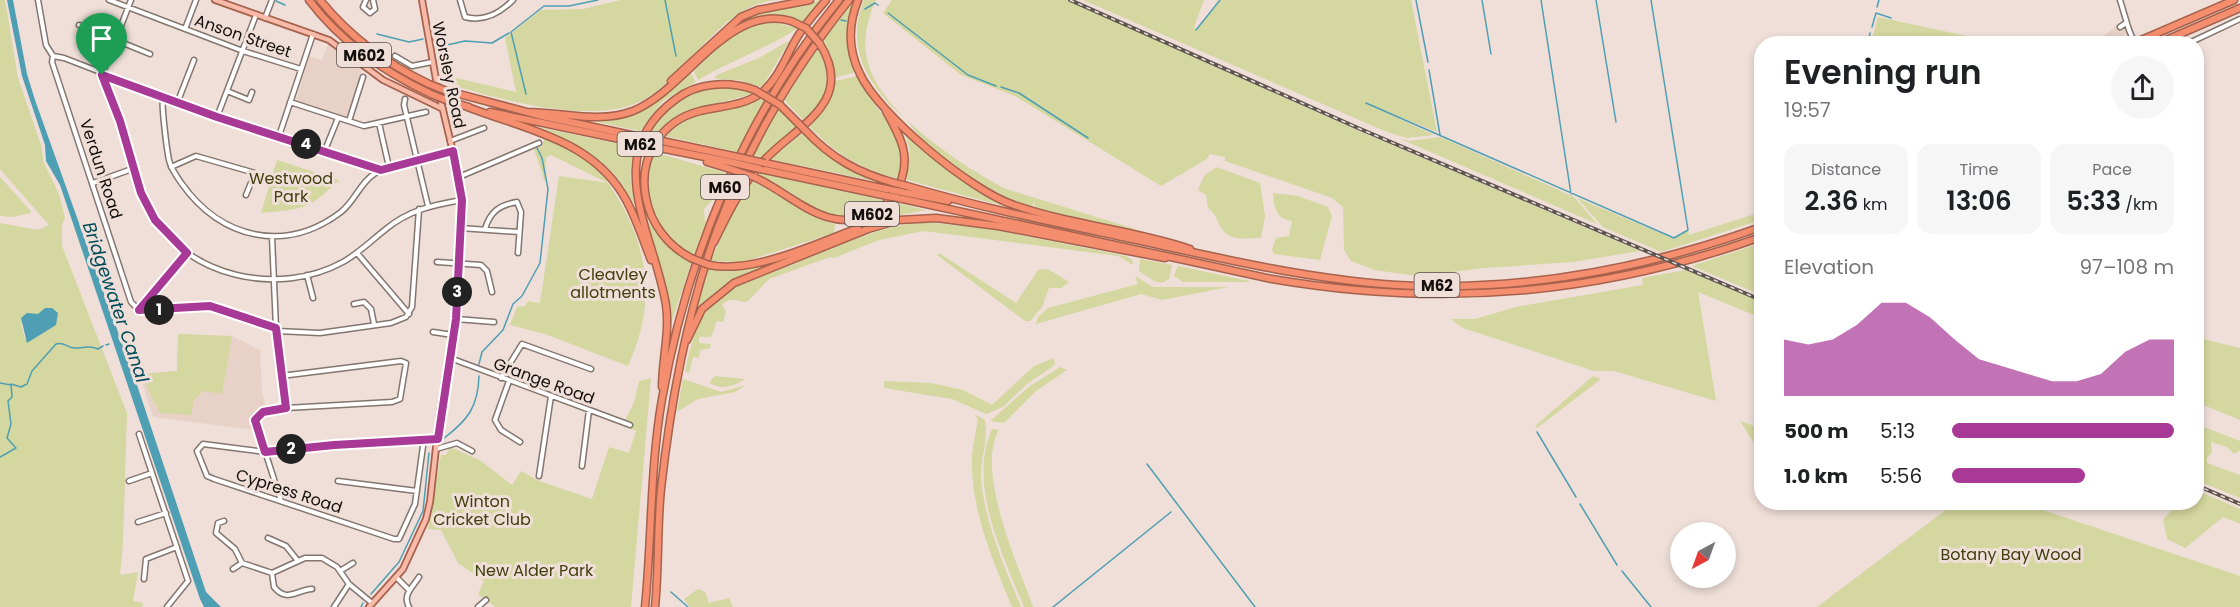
<!DOCTYPE html>
<meta charset="utf-8">
<style>
body{margin:0;font-family:Poppins,sans-serif;background:#f6f6f6;color:#202124;height:100vh;display:flex;flex-direction:column;font-size:22px;white-space:nowrap}
*{box-sizing:border-box;margin:0}
p{font-size:20px;color:#757577}
.icon{flex:none;width:33px;height:33px;fill:none;stroke:currentColor;stroke-width:2;stroke-linecap:round;stroke-linejoin:round}
.map{position:relative;flex:1;overflow:hidden}
.details{position:absolute;left:1754px;top:36px;width:450px;height:474px;display:flex;flex-direction:column;background:#fff;border-radius:24px;box-shadow:0 3px 9px #0003}
.details>*{flex:none}
.needle{width:39px;rotate:221deg}
.fabs{position:absolute;left:1670px;top:522px;display:grid;gap:12px}
.fabs a{display:grid;place-items:center;width:66px;height:66px;border-radius:50%;background:#fff;box-shadow:0 3px 9px #0003;font-size:30px}
.pin{position:absolute;display:grid;place-items:center;width:51px;height:51px;color:#fff;margin:-62px -26px;border-radius:50% 50% 50% 0;rotate:-45deg;box-shadow:0 0 6px #0007}
.pin .icon{rotate:45deg}
.km{position:absolute;width:30px;height:30px;margin:-15px;border-radius:50%;background:#222;color:#fff;font-size:16px;line-height:30px;text-align:center}
.round{display:grid;place-items:center;flex:none;width:63px;height:63px;border-radius:32px;background:#f6f6f6}
.overview{display:flex;align-items:center;justify-content:space-between;height:102px;padding:0 30px}
h1{font-size:33px;font-weight:600;line-height:45px}
.metrics{display:grid;grid-template-columns:repeat(3,1fr);gap:9px;height:102px;padding:6px 30px}
.metrics div{display:grid;align-content:center;border-radius:15px;background:#f6f6f6;text-align:center}
.metrics b{font-size:26px;font-weight:600}
.metrics small{font-size:16px;font-weight:400}
.metrics p{font-size:16px}
.chart{height:168px;padding:12px 30px}
.chart p{display:flex;justify-content:space-between}
.chart svg{width:100%;height:108px;margin-top:6px;fill:#a93996;opacity:.7}
ul{padding:0 30px;list-style:none;font-size:20px}
li{display:grid;grid-template-columns:96px 72px 1fr;align-items:center;height:45px}
li i{height:15px;border-radius:8px;background:#a93996}
.map>svg:first-child{display:block}
</style>
<div class="map">
<svg width="2240" height="607" viewBox="0 0 2240 607">
<rect width="100%" height="100%" fill="#efdfd8"/>
<!-- built -->
<path fill="#e8d1c6" d="M2122,21L2127,34L2105,43L2094,44Z
M328,44L362,71L347,118L296,101L309,56L322,60Z
M178,334L232,336L260,350L262,392L266,408L254,413L255,430L153,417L139,374L177,371Z"/>
<!-- green -->
<path fill="#d4d79f" fill-rule="evenodd" d="M0,0H5L18,78L41,145L44,163L59,194L65,218L62,224V246L127,413L123,542L120,575L138,572L133,601L143,603L142,607H0V223L38,230L49,225L0,169ZM27,313L38,315L56,325L25,339L21,324Z
M621,0H778C744,3 725,23 702,46C685,64 667,86 645,99C595,128 493,98 440,81L439,77L448,76L516,92L505,38L541,10L583,9Z
M821,0L803,22C779,10 756,13 733,27L754,13Z
M854,0L850,21L856,72L835,78L832,57L824,40Z
M864,0H876C867,20 862,42 868,63C881,113 962,166 1006,189L1177,242L1035,208L1034,201L1032,207C992,194 932,158 910,124C906,118 897,112 891,106C863,75 847,43 864,0Z
M892,0H1067L1359,131L1640,251L1573,262L1485,268L1417,276L1375,270L1351,261L1344,250L1343,207L1332,198L1225,161V157L1210,154L1207,159L1161,186L1015,96L961,75L883,13Z
M1083,0H1204L1194,27L1196,30L1220,0H1411L1437,132L1365,103L1434,135L1407,138L1387,132Z
M1878,17L1999,43H1871Z
M771,22L798,28C766,49 730,61 698,80L694,72L697,68C718,49 741,23 771,22Z
M790,40L762,87L738,80L716,79L715,76L719,74L759,58Z
M818,47C833,79 828,96 805,122L784,100Z
M691,73L696,82L663,101L640,131L588,120C596,119 606,120 615,119C646,114 668,93 691,73Z
M857,76C876,118 909,125 899,179C862,169 836,155 810,127L828,105L835,81Z
M717,87L740,88L755,93C720,105 682,104 656,135L648,133C663,107 688,91 717,87Z
M761,96L766,99L737,152L665,136L685,120Z
M779,108L799,128L761,157L753,155Z
M532,126L634,147L630,176L635,205C630,198 625,189 620,181C597,152 566,138 532,126Z
M903,129L973,189L1011,208L907,180L910,150Z
M803,133L844,166L893,185L770,159Z
M1440,137L1574,197L1597,224L1398,138L1409,141Z
M544,138C558,145 573,150 586,159C602,170 610,186 620,202C651,257 654,308 628,366L545,334L510,325L517,307L525,306L528,301L540,303L559,176L608,183L551,155L546,157L545,182L534,149L542,147Z
M654,152L726,173L718,194L704,209L705,224L694,255C656,234 640,193 654,152Z
M277,160L339,180C309,210 303,209 261,213Z
M1216,167L1260,183L1265,216L1261,238C1243,238 1228,243 1219,224C1216,217 1214,212 1208,208L1206,195L1198,190L1204,176Z
M760,173L886,201C832,237 807,197 759,175Z
M0,177L30,210L31,213L12,217L0,216Z
M751,181C781,193 804,216 835,224L834,233L743,262L711,261L732,213Z
M1273,193L1298,196L1328,207L1332,216L1320,260L1274,254L1272,249L1276,238L1289,236L1292,221C1276,219 1274,207 1273,193Z
M1577,198L1674,239L1688,230L1689,235L1761,212V220L1661,252L1603,227Z
M896,203L926,210L874,220Z
M646,211L665,242L691,263L670,327L668,298Z
M925,222L989,229L1126,256L1132,260L1133,265L1118,256L924,231L879,240L834,258L830,257L769,279L747,302C736,302 732,296 722,305L726,311L723,322L717,321L711,337H699V343L711,344L710,348L700,350L699,358L693,357L689,373L685,372C690,349 695,322 712,305C734,282 766,276 794,264C836,246 879,226 925,222Z
M1761,243V295L1692,266Z
M939,253L1016,303L1038,270L1048,269L1069,282L1061,288H1049L1042,307L1030,321H1025L937,255Z
M1140,259L1172,265L1169,279L1162,283L1154,281L1139,271Z
M772,263C737,277 708,289 691,324L708,270L734,271Z
M1178,266L1249,281V282H1183L1174,276Z
M1686,270L1761,302V318L1698,292L1716,401L1614,371H1594L1463,328L1450,319H1475L1516,307L1643,285L1642,278Z
M1135,276L1153,287H1229L1162,300L1141,294L1036,324L1038,317L1048,308L1138,284Z
M178,334L232,336L222,394L203,391L194,400L191,415L160,413L143,379L144,374L177,371Z
M2203,339L2240,348V420L2196,402V372Z
M1054,358L1055,365L1028,383L1003,407L986,414L952,399L884,388V381L931,383L963,390L992,405L1034,366Z
M1060,367L1067,370L1036,391L1004,423L990,421L1030,386Z
M715,376L745,379C732,387 723,390 709,383Z
M1593,376L1601,379L1537,428L1535,426Z
M651,378L631,607H495L478,594L484,581L458,563L441,530L428,529L441,455H446L450,447L481,461L512,485L521,471L539,481L592,499L609,447L629,453L636,431L622,425L634,403L639,381Z
M683,379L721,392L746,385L735,392L698,399L677,412Z
M974,414L985,420C989,438 980,460 981,479C985,524 1004,566 1021,607H1012C992,559 970,508 972,456C973,444 976,431 978,419Z
M1740,421L1761,428V454Z
M2196,424L2240,441V450L2234,454L2227,447L2211,442L2212,452L2207,458V463L2240,475V498L2196,480Z
M992,429L999,430C975,471 1018,565 1033,607H1024C1003,555 967,485 992,429Z
M2196,490L2240,509V524L2223,517L2185,548L2167,539L2163,519L2175,507L2196,502Z
M1955,503H2022L2240,576V607H1817Z
M698,589L705,592L709,603L729,598L733,607H690L684,599Z"/>
<!-- water -->
<path fill="#4e9fb3" d="M7,0H13L27,74L35,100L138,388L206,592L221,607H204L200,599L60,185L46,161L45,145L22,76Z
M45,308H52L58,313L56,325L27,343L21,318L27,313L38,314Z"/>
<g fill="none" stroke-linecap="round" stroke-linejoin="round">
<!-- stream -->
<path stroke="#4e9fb3" stroke-width="1.5" d="M665,0L676,56
M1416,0L1428,62
M1482,0L1491,54
M1541,0L1571,194
M1596,0L1616,122
M276,1L285,5
M1877,7L1879,0
M865,9L875,3L878,5
M888,13L968,75L996,86
M841,20L846,21
M1872,27L1876,13L1891,18
M1196,30L1220,0
M377,34L409,42L423,39
M433,40L447,45L465,41L492,43L509,33
M1868,44L1870,33
M1429,70L1440,135
M1001,87L1019,93L1088,138
M526,94L511,32L544,6H569L598,0
M1366,103L1674,238L1688,230L1651,0
M106,345L109,344
M479,364L482,352L503,330L513,304L522,296L540,263L548,189L542,158L537,148
M0,383L11,385
M1537,432L1576,497
M443,439C468,420 478,407 479,376
M0,457L16,448L7,438L11,424L8,401L12,397L11,384L21,387L27,384L32,371L56,344C65,341 66,348 75,348C84,348 90,345 98,349L103,346
M1147,464L1255,607
M1580,504L1617,565
M1622,571L1651,607
M671,592L688,607
M371,594L399,562L423,511L429,453
M361,607L363,603
M1053,607L1171,512"/>
<!-- minor casing -->
<g stroke="#83766f" stroke-width="7">
<path id="minor" d="M38,0L46,45L53,56L52,62L131,302L139,310
M109,0L243,51L301,69
M366,0L363,7L370,13L375,9L373,0
M460,0L465,17C484,22 499,14 513,0
M2120,0L2129,30
M265,18L272,0
M79,25L150,54
M2120,27L2126,23
M185,29L196,0
M2187,44L2240,19
M53,56L64,58L217,117L380,170
M395,56L412,66L432,62
M102,75C108,90 115,106 120,122C129,153 134,184 150,212C187,278 279,297 343,262C359,253 372,240 386,229C409,210 433,205 462,200
M102,75L131,0
M227,91L249,100L252,92
M163,97C161,104 167,151 169,160C171,169 177,177 182,184C221,239 286,254 341,212C355,201 360,183 374,174C395,160 429,157 453,151
M405,99L404,105L428,206
M178,101L194,60
M290,102L364,126L426,112
M217,117L256,15
M349,121L363,77
M379,123L389,167
M279,136L313,34
M450,141L484,128
M325,150L338,118
M171,167L196,156L255,173L246,195
M459,177L539,143
M93,183L132,169
M460,228L519,232
M485,229C490,212 499,205 517,202L521,212L518,253
M272,237L276,328L286,408
M357,253L409,314
M437,262L481,265L487,271L492,292
M307,275L313,298
M354,304L364,302L371,309L374,324
M139,310L210,306L276,328
M139,310L187,253
M456,319L494,322
M277,331L320,333L391,323L406,317L412,307L419,209
M433,332L453,335
M450,358L630,425
M281,376L401,361L406,363L400,399L392,402L286,408L258,414L255,420L281,501
M501,378L522,344L591,369
M509,381L495,420L501,430L520,442
M139,434L188,581L167,607
M424,439L415,504L399,539H394L214,479L207,476L197,451L203,444L265,452L424,439H437
M436,449L457,443L472,451
M582,466L589,410
M539,476L551,396
M129,481L152,473
M338,481L417,491
M224,521L218,523L216,533L235,549L242,563L272,573L305,558H322L337,567L349,584L372,603
M138,522L166,513
M268,538L286,546L298,561
M233,569L242,563
M340,571L353,563
M272,573L274,587C287,603 296,590 312,589
M396,577L409,590
M144,579L146,559L177,547
M334,607L349,584
M409,607C402,595 413,587 419,577
M478,607L486,600"/>
</g>
<!-- major casing -->
<g stroke="#a6624d" stroke-width="8">
<path id="major" d="M215,0L329,40L383,80L443,109
M369,607L403,569L426,519L430,502L440,412L456,319L462,200L459,177L437,85L422,0"/>
</g>
<!-- highway casing -->
<g stroke="#a6624d" stroke-width="9">
<path id="highway" d="M309,0C341,42 384,72 431,94
M320,0C349,36 387,64 429,84
M858,0C848,25 848,50 860,74C879,115 971,191 1014,205C1071,225 1133,230 1190,249
M2132,44L2234,0
M2157,44L2240,8
M671,81L741,17L758,10L810,0
M444,90L542,116L636,136
M446,100L469,107
M780,105L799,124
M465,106C520,128 588,138 622,193C635,213 642,238 651,260
M490,112L634,142
M527,112C562,112 599,124 633,111C687,89 727,3 791,21
M805,130C831,158 858,173 895,183
M662,141L733,156
M660,148L730,162
M707,162L727,168
M765,163L891,190
M760,169L887,196
M754,177C779,188 801,209 827,217C869,230 909,197 904,153C902,138 893,125 886,111
M907,186C981,208 1057,223 1132,239C1219,258 1307,279 1396,285C1521,292 1644,269 1761,227
M902,192L948,201
M898,198L1272,279C1442,308 1598,295 1761,237
M714,242C727,215 740,189 759,166C790,128 858,106 820,44
M691,258C668,246 651,224 646,198C638,159 660,121 700,111C720,106 744,106 761,93C779,79 786,55 798,36C806,23 816,12 826,0
M709,265C753,274 816,244 858,228
M687,340L702,309L734,283L868,229L899,220L936,218L998,226L1165,258
M662,387C662,360 670,332 666,305C654,232 599,155 676,99C698,82 729,81 755,90
M645,607C652,538 650,467 662,399C687,255 746,113 839,0
M655,607C659,568 657,528 661,489C682,298 727,152 849,0"/>
</g>
<!-- minor -->
<use href="#minor" stroke="#fff" stroke-width="4"/>
<!-- major -->
<use href="#major" stroke="#f9bba9" stroke-width="4.5"/>
<!-- highway -->
<use href="#highway" stroke="#f58e6f" stroke-width="6"/>
<!-- rail casing -->
<g stroke="#5e5551" stroke-width="4">
<path id="rail" d="M1070,0L1358,128L1761,300
M2196,485L2240,504"/>
</g>
<!-- rail -->
<use href="#rail" stroke="#efdfd8" stroke-width="1.5" stroke-dasharray="4.5" stroke-linecap="butt"/>
<!-- minor-bridge casing -->
<g stroke="#83766f" stroke-width="7" stroke-linecap="butt">
<path id="minor-bridge" d="M2129,30L2135,44"/>
</g>
<!-- highway-bridge casing -->
<g stroke="#a6624d" stroke-width="9" stroke-linecap="butt">
<path id="highway-bridge" d="M791,21L806,28L820,44
M429,84L444,90
M755,90L780,105
M431,94L446,100
M799,124L805,130
M636,136L662,141
M634,142L660,148
M733,156L765,163
M730,162L760,169
M727,168L754,177
M895,183L907,186
M891,190L902,192
M887,196L898,198
M691,258L709,265"/>
</g>
<!-- minor-bridge -->
<use href="#minor-bridge" stroke="#fff" stroke-width="4"/>
<!-- highway-bridge -->
<use href="#highway-bridge" stroke="#f58e6f" stroke-width="6"/>
</g>
<g fill="none" stroke-linecap="round" stroke-linejoin="round">
<!-- route casing -->
<g stroke="#fff" stroke-width="12">
<path id="route" d="M102,75L217,117L381,170L453,151L462,200L456,319L438,439L334,445L265,452L255,420L263,412L286,408L276,328L210,306L139,310L187,253L155,220L141,193L120,121Z"/>
</g>
<!-- route -->
<use href="#route" stroke="#a93996" stroke-width="8"/>
</g>
<g text-anchor="middle" dominant-baseline="central" stroke-width="6" stroke-linejoin="round" paint-order="stroke">
<!-- shield labels -->
<g fill="#efdfd8" stroke="#564d4a" stroke-width="1.5">
<rect x="337" y="43" width="54" height="24" rx="4.5"/>
<rect x="617.5" y="132" width="45" height="24" rx="4.5"/>
<rect x="701" y="175" width="48" height="24" rx="4.5"/>
<rect x="845" y="202" width="54" height="24" rx="4.5"/>
<rect x="1414.5" y="273" width="45" height="24" rx="4.5"/>
</g>
<g font-size="15" font-weight="bold" fill="#140f0d">
<text x="364" y="55">M602</text>
<text x="640" y="144">M62</text>
<text x="725" y="187">M60</text>
<text x="872" y="214">M602</text>
<text x="1437" y="285">M62</text>
</g>
<!-- street labels -->
<g font-size="16" fill="#140f0d" stroke="#efdfd8">
<text transform="translate(243 36) rotate(19)">Anson Street</text>
<text transform="translate(449 75) rotate(78)">Worsley Road</text>
<text transform="translate(101 169) rotate(72)">Verdun Road</text>
<text transform="translate(544 381) rotate(20)">Grange Road</text>
<text transform="translate(289 491) rotate(18)">Cypress Road</text>
</g>
<!-- park labels -->
<g font-size="16" fill="#40400f" stroke="#efdfd8">
<text x="291" y="178">Westwood<tspan x="291" dy="18">Park</tspan></text>
<text x="613" y="274">Cleavley<tspan x="613" dy="18">allotments</tspan></text>
<text x="482" y="501">Winton<tspan x="482" dy="18">Cricket Club</tspan></text>
<text x="2011" y="554">Botany Bay Wood</text>
<text x="534" y="570">New Alder Park</text>
</g>
<!-- water labels -->
<g font-size="18" font-style="italic" fill="#004b59" stroke="#efdfd8">
<text transform="translate(116 302) rotate(71)">Bridgewater Canal</text>
</g>
</g>
</svg>
<div class="fabs">
<a><svg class="needle" viewBox="-14 -14 28 28"><path d="M0-13l5 13h-10z" fill="#e53935"/><path d="M0 13l5-13h-10z" fill="#757577"/></svg></a>
</div>
<div class="pin" style="left:102px;top:75px;background:#1e9e55"><svg class="icon" aria-label="arrive" viewBox="0 0 24 24"><path d="M6 21V4h12l-3 4 3 4H6"/></svg></div>
<b class="km" style="left:159px;top:310px">1</b>
<b class="km" style="left:291px;top:449px">2</b>
<b class="km" style="left:457px;top:292px">3</b>
<b class="km" style="left:306px;top:144px">4</b>
<section class="details">
<div class="overview"><div><h1>Evening run</h1><p>19:57</p></div><a class="round"><svg class="icon" aria-label="share" viewBox="0 0 24 24"><path d="M12 15V3M7 8l5-5 5 5M5 13v7h14v-7"/></svg></a></div>
<div class="metrics">
<div><p>Distance</p><b>2.36<small> km</small></b></div>
<div><p>Time</p><b>13:06</b></div>
<div><p>Pace</p><b>5:33<small> /km</small></b></div>
</div>
<div class="chart"><p><span>Elevation</span>97–108 m</p>
<svg viewBox="0 0 160 44" preserveAspectRatio="none"><path d="M0 44V21L10 23L20 21L30 15L40 6L50 6L60 12L70 21L80 29L90 32L100 35L110 38L120 38L130 35L140 26L150 21L160 21V44z"/></svg>
</div>
<ul>
<li><b>500 m</b>5:13<i style="width:100%"></i></li>
<li><b>1.0 km</b>5:56<i style="width:60%"></i></li>
</ul>
</section>
</div>
